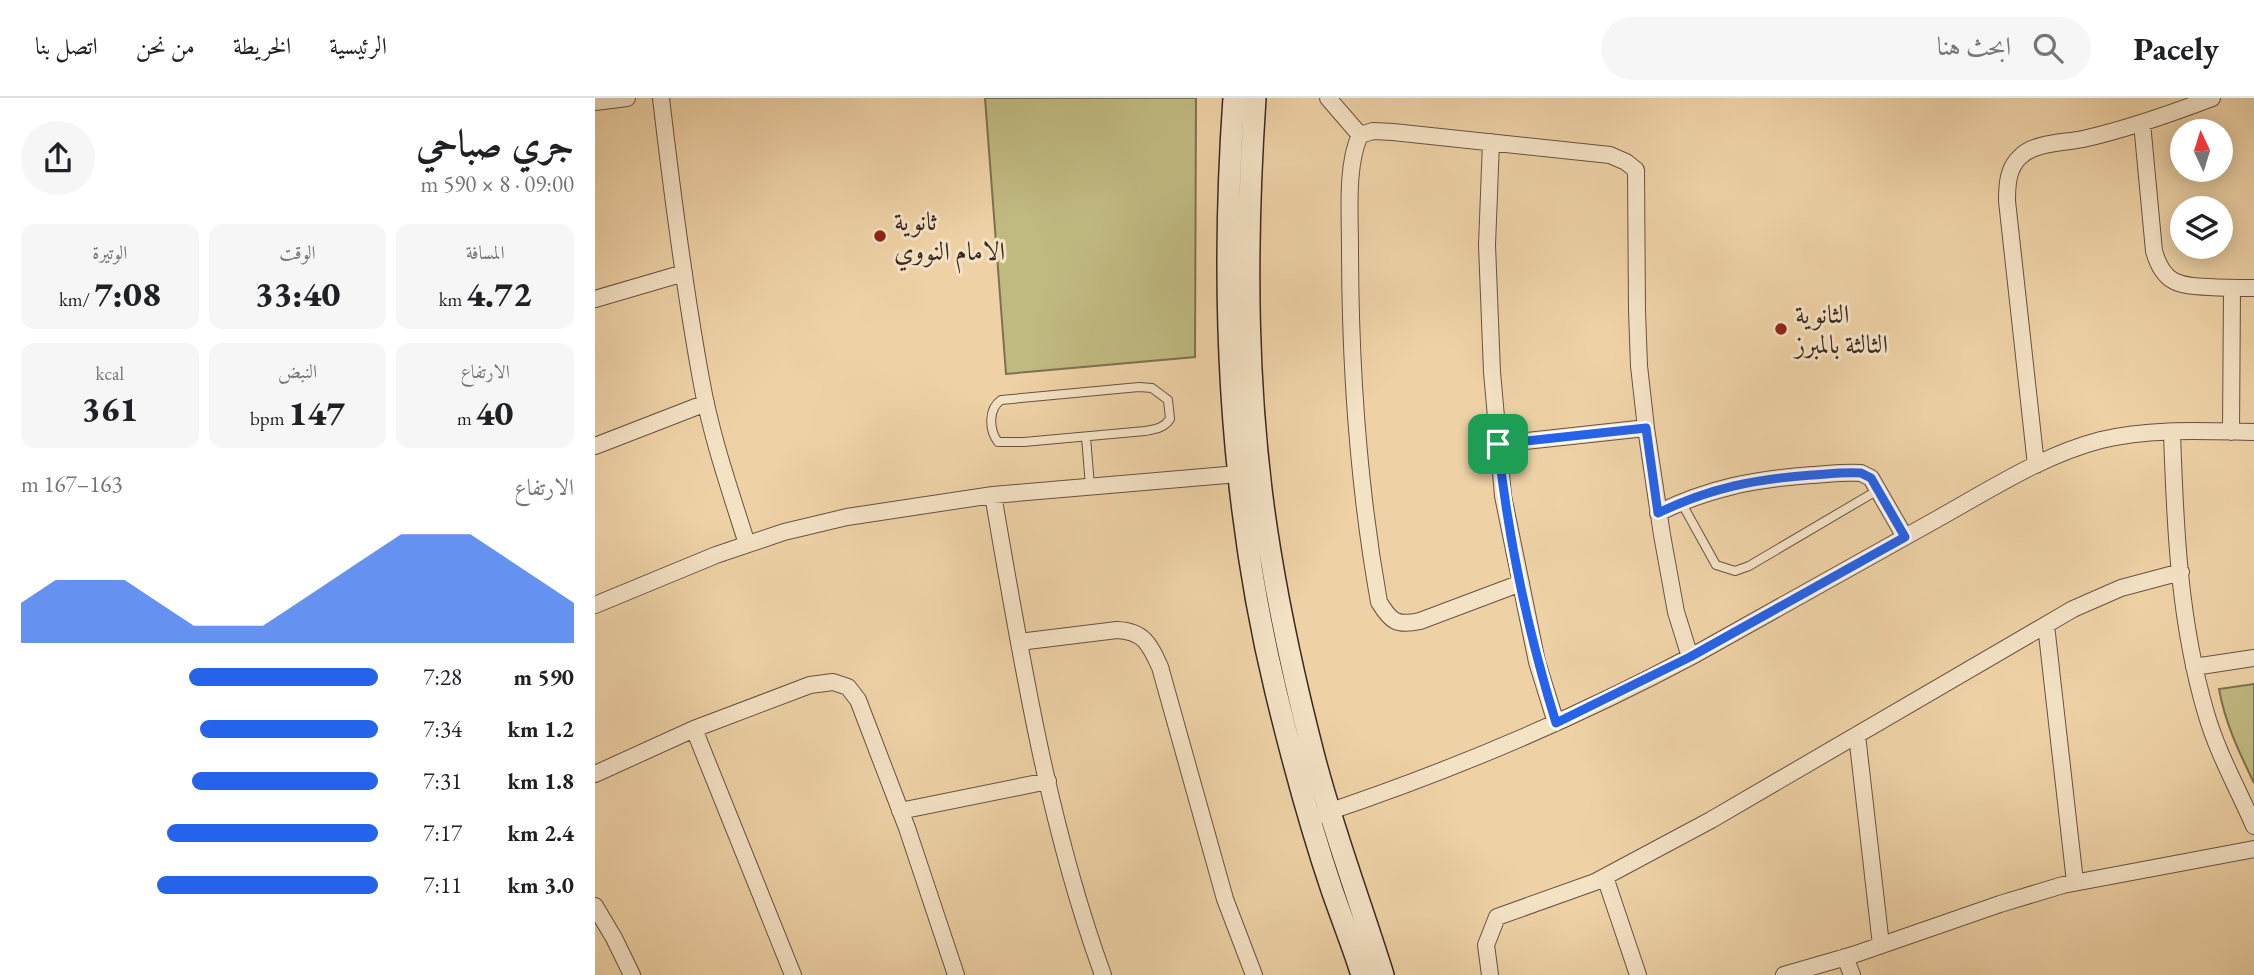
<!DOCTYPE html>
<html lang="ar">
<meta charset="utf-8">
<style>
body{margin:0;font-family:"EB Garamond",Amiri,serif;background:#f6f6f6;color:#202124;direction:rtl;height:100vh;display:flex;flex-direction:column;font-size:26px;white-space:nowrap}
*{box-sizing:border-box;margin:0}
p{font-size:23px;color:#757577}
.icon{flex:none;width:38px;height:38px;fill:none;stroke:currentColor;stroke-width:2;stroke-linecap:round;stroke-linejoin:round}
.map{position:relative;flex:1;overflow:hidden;direction:ltr}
.panel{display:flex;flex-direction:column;background:#fff;width:595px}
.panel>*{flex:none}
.needle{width:46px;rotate:356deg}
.fabs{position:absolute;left:1575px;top:21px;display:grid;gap:14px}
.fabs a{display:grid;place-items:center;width:63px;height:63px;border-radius:50%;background:#fff;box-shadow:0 4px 18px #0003;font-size:35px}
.pin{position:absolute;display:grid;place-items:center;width:60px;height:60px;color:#fff;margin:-30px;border-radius:14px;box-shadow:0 4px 10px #0006}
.round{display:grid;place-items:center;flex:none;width:74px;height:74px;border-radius:37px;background:#f6f6f6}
.summary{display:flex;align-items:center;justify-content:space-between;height:119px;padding:0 21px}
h1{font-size:38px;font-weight:800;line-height:52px}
.stats{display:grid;grid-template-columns:repeat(3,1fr);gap:10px;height:119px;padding:7px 21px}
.stats div{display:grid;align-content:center;border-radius:14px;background:#f6f6f6;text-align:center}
.stats b{font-size:35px;font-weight:800}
.stats small{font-size:19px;font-weight:400}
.stats p{font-size:19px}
.chart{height:196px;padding:14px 21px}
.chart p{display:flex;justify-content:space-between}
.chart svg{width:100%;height:126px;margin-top:7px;fill:#2563eb;opacity:.7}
ul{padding:0 21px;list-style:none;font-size:23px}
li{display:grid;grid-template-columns:112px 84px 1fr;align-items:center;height:52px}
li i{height:18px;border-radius:9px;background:#2563eb}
header{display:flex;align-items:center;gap:42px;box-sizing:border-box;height:98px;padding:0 35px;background:#fff;border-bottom:2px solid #e0e0e0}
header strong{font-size:33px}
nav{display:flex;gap:38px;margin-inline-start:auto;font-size:24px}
.search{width:490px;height:63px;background:#f6f6f6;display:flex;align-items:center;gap:18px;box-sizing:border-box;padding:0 24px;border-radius:38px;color:#757577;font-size:26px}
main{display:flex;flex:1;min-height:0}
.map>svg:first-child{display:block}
</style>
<header>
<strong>Pacely</strong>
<div class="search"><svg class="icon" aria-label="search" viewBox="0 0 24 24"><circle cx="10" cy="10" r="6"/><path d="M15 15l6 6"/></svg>ابحث هنا</div>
<nav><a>الرئيسية</a><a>الخريطة</a><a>من نحن</a><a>اتصل بنا</a></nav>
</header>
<main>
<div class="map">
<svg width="1659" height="877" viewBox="0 0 1659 877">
<rect width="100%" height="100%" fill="#eed2a6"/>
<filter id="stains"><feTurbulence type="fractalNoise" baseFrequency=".00286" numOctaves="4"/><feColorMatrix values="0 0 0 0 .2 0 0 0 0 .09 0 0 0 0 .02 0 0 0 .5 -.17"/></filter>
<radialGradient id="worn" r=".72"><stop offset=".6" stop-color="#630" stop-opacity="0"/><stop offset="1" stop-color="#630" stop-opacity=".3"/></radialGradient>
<!-- green -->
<path fill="#c0ba81" stroke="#7e7151" stroke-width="2" d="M390,0H601L600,259L411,276Z
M1659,586V685C1644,654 1630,625 1624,591Z"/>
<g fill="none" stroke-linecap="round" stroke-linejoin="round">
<!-- lane casing -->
<g stroke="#685242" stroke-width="10">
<path id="lane" d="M544,289L557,290L573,302L575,321C569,330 561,331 550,333L429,344H403C394,332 393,311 406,302Z
M491,339L495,388
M1086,404L1121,467L1140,473L1154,468L1283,392"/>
</g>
<!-- street casing -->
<g stroke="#685242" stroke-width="18">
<path id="street" d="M66,0C77,94 89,188 106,281C116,338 135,392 152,446
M733,0L765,37
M0,4L32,0
M1547,25L1559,153C1568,185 1583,188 1614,189C1629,190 1644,190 1659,190
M896,44L892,147L897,274L908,398L942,564L961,625
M0,201L89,175
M1577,334C1580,428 1584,524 1611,615C1622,654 1643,691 1659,728
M1636,334L1637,190
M903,346L1051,330
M0,348L111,305
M1441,367L1412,103C1412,86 1413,69 1426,58C1441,44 1469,45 1488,41C1532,31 1575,16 1617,0
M398,397C426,558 452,723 508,877
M1063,415C1114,390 1160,381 1217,377C1233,376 1250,374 1266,375L1276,380L1310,439
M926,485L825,523C802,528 796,524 784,504C763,387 755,267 755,148C755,115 751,67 765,37L778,33L798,34L1015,57L1031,64L1041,72L1042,213L1044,268L1051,330L1067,437L1081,514L1095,559
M0,507L121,457L189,434L252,419L398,397L643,376
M1451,527L1480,784
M424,544L522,532C549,533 555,547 565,569L630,801L659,877
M1599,569L1659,560
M99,631L198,877
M1262,637L1286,847
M0,676L99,631L215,587L238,584L253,589L263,602L312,730L361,877
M305,713L453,683
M724,717C853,674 979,621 1099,557C1181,512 1262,465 1344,420C1396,391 1448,357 1506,342C1555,330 1609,333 1659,334
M1010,779L1043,877
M0,808L19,840L37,877
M1250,859L1257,877
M895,877L891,847L902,819L1000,784L1116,722L1478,511L1526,490L1586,474
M1189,877L1258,857L1405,806L1468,787L1659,751"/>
</g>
<!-- secondary casing -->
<g stroke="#3b2821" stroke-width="24">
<path id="secondary" d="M639,0C625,199 634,400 681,594C697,660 715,727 737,792C747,821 758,848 767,877
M660,0C650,151 650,304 675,454C686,521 701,589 718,655C737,730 765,803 788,877"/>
</g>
<!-- lane -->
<use href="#lane" stroke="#f4e2c5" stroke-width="8"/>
<!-- street -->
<use href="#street" stroke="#f4e2c5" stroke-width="16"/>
<!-- secondary -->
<use href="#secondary" stroke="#f4e2c5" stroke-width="21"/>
</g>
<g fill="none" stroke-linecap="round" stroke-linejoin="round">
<!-- route casing -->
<g stroke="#fff" stroke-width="14">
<path id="route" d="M1051,330L1063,415C1115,390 1160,381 1217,377C1233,376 1250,374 1266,375L1276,380L1310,439L1095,559L961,625C933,534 913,441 903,346Z"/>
</g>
<!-- route -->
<use href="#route" stroke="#2563eb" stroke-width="9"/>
</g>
<!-- markers -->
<g fill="#8f2418" stroke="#f4e2c5" stroke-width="2.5">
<circle cx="285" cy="138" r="7"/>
<circle cx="1186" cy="231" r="7"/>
</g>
<g text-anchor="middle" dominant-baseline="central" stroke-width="6" stroke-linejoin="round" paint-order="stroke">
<!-- poi labels -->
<g font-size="26" fill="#3b2821" stroke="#f4e2c5" text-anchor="start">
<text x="299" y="123">ثانوية<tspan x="299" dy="30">الامام النووي</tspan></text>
<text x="1200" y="216">الثانوية<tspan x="1200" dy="30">الثالثة بالمبرز</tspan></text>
</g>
</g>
<rect width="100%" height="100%" filter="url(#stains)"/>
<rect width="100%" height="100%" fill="url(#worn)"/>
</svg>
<div class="fabs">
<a><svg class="needle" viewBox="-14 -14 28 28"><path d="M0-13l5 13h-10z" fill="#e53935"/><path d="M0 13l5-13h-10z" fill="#757577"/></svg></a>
<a><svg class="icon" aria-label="layers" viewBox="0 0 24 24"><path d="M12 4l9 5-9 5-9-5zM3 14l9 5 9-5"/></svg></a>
</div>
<div class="pin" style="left:903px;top:346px;background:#1e9e55"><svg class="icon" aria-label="arrive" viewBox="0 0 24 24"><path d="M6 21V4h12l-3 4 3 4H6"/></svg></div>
</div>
<section class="panel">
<div class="summary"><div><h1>جري صباحي</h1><p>09:00 · 8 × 590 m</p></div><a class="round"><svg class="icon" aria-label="share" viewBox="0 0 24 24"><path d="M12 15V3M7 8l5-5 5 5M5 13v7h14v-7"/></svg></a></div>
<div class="stats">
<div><p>المسافة</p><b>4.72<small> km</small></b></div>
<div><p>الوقت</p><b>33:40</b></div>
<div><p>الوتيرة</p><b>7:08<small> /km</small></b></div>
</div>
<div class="stats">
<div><p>الارتفاع</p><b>40<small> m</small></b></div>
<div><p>النبض</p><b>147<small> bpm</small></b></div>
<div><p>kcal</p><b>361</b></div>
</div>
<div class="chart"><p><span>الارتفاع</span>163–167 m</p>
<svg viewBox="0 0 160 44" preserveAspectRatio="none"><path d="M0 44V30L10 22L20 22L30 22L40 30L50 38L60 38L70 38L80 30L90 22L100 14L110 6L120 6L130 6L140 14L150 22L160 30V44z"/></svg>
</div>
<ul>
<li><b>590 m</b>7:28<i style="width:53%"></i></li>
<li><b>1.2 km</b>7:34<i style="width:50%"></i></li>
<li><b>1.8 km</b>7:31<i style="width:52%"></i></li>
<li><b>2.4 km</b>7:17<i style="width:59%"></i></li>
<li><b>3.0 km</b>7:11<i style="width:62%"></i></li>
</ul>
</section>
</main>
